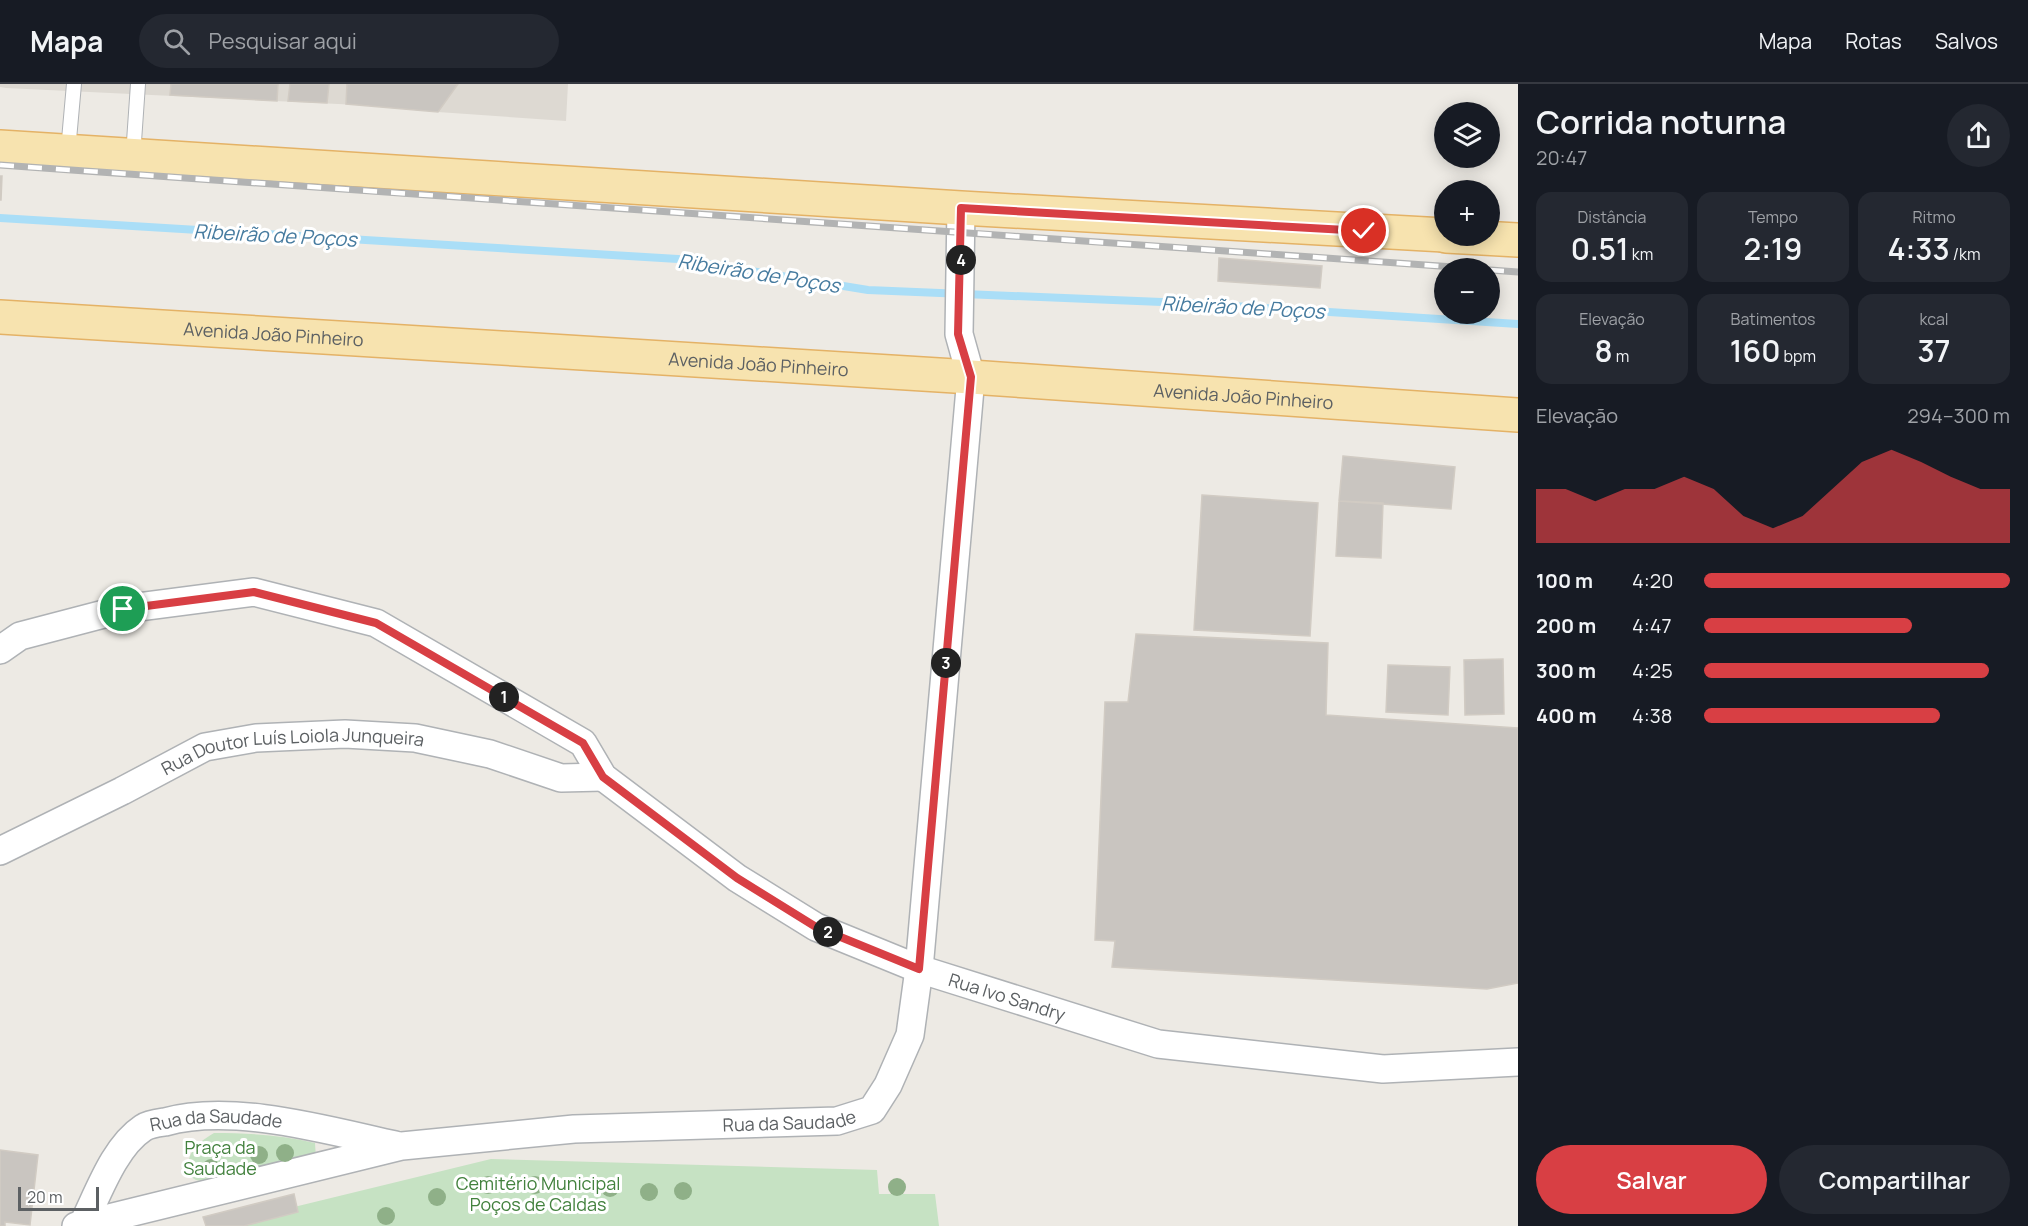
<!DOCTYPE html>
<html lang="pt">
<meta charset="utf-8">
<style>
body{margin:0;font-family:Manrope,sans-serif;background:#242831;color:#f1f3f6;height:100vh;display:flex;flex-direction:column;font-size:22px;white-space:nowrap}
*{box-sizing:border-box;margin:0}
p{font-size:20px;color:#9ea1a6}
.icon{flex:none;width:33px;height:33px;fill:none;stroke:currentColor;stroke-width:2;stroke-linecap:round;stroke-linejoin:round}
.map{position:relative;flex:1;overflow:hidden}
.side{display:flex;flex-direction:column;background:#171b24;width:510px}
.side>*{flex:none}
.buttons{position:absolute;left:1434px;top:18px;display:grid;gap:12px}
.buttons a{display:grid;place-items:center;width:66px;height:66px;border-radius:50%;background:#171b24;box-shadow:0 3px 15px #0003;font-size:30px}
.scale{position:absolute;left:18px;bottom:15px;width:81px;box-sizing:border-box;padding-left:6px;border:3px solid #5c6063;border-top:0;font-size:16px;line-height:21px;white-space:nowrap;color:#5c6063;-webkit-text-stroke:4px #fff;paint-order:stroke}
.pin{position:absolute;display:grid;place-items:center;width:51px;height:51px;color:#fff;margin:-26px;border:3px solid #fff;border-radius:50%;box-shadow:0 2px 6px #0007}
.km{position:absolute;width:30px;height:30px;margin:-15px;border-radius:50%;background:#222;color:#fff;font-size:16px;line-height:30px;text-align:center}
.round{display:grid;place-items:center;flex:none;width:63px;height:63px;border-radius:32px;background:#242831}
.summary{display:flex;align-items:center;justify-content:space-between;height:102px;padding:0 18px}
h1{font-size:33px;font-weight:600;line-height:45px}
.figures{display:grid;grid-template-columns:repeat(3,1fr);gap:9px;height:102px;padding:6px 18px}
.figures div{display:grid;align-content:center;border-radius:15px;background:#242831;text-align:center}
.figures b{font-size:30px;font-weight:600}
.figures small{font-size:16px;font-weight:400}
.figures p{font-size:16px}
.chart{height:168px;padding:12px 18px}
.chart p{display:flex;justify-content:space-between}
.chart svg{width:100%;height:108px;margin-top:6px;fill:#d83f44;opacity:.7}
.action{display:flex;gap:12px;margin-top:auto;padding:12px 18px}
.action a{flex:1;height:69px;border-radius:36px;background:#d83f44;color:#fff;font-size:24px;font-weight:600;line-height:69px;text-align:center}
.action a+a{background:#242831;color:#f1f3f6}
ul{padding:0 18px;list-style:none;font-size:20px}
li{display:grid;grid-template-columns:96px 72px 1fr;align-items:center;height:45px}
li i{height:15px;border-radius:8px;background:#d83f44}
header{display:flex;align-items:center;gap:36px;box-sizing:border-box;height:84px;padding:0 30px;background:#171b24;border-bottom:2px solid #363941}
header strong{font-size:28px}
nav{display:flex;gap:33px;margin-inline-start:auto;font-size:21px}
.search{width:420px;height:54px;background:#242831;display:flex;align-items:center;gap:15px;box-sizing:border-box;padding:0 21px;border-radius:33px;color:#9ea1a6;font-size:22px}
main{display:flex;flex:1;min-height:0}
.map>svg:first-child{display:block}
</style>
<header>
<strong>Mapa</strong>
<div class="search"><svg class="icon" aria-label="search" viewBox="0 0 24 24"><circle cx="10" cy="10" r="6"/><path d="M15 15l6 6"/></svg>Pesquisar aqui</div>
<nav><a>Mapa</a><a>Rotas</a><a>Salvos</a></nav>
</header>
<main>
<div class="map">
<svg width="1518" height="1142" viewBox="0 0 1518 1142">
<rect width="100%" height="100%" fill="#edeae4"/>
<!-- education -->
<path fill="#ddd9d2" d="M0,0H568L566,37L438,28L401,23L6,4L0,3Z"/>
<!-- green -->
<path fill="#c6e2c3" d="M214,1049C248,1049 281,1051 315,1059L316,1075L212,1099L196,1096L186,1090C190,1065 193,1062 214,1049Z
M491,1075L877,1086L879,1110H935L939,1142H216Z"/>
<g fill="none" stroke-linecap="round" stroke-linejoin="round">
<!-- stream -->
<path stroke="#aadef7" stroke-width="8" d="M0,134L678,175L868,206L1186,219L1518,240"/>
</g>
<!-- building -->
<path fill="#c9c5c0" stroke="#d1cbc3" stroke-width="1.5" d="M171,0H278L277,17L170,11Z
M290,0H329L327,19L288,17Z
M347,0H458L438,28L346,20Z
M0,92H2L1,116H0Z
M1219,174L1322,182L1320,204L1218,197Z
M1343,372L1455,383L1451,425L1339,417Z
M1202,411L1318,419L1310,552L1194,546Z
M1339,417L1383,419L1381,474L1336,472Z
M1136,550L1328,559L1326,631L1518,644V899L1487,905L1112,883L1115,857L1095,856L1105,618H1128Z
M1503,575L1504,630L1465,631L1464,576Z
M1388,581L1450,583L1448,631L1386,628Z
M0,1066L38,1071L30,1141L5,1138V1142H0Z
M294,1110L298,1128L244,1142H206L203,1133Z"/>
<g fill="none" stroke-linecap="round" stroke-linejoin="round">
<!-- service casing -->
<g stroke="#afb2b5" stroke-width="16">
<path id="service" d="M68,67L74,0
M133,72L138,0"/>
</g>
<!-- minor casing -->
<g stroke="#afb2b5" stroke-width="30">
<g id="minor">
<path id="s1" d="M0,566L20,552L123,525L254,508L376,539L583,659L603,693L737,794L816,843L919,885L1158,960L1383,985L1518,978"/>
<path id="s2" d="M0,767L122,707L205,663L256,654L345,650L415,654L490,670L561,694L603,693"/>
<path id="s3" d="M83,1140C98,1110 114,1063 143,1044C149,1040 158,1039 165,1038C232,1019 327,1046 395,1061"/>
<path id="s4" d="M76,1142L402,1062L574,1045L837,1037L872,1026L888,1001L910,951L919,885L971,293L959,250L961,124"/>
</g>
</g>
<!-- primary casing -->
<g stroke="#e4b266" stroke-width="36">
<g id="primary">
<path d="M0,63L961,124L1444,151"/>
<path d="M1446,152L1518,156"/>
<path id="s5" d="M0,233L971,293L1518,331"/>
</g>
</g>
<!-- service -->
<use href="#service" stroke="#fff" stroke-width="14"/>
<!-- minor -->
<use href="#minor" stroke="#fff" stroke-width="27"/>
<!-- primary -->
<use href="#primary" stroke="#f7e3af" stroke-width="33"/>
<!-- rail casing -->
<g stroke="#b2b3b3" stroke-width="7">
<path id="rail" d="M0,81L1468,184
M1490,186L1518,188"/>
</g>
<!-- rail -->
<use href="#rail" stroke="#fff" stroke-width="4.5" stroke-dasharray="14" stroke-linecap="butt"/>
</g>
<!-- trees -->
<g fill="#8fb088">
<circle cx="285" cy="1069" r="9"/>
<circle cx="259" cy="1071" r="9"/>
<circle cx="211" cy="1084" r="9"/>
<circle cx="488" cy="1101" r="9"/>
<circle cx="535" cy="1101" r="9"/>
<circle cx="897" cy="1103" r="9"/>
<circle cx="610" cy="1104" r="9"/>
<circle cx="683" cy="1107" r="9"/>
<circle cx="649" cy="1108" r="9"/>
<circle cx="437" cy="1113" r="9"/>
<circle cx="386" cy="1132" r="9"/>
</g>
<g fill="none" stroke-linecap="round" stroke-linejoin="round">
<!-- route casing -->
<g stroke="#fff" stroke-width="12">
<path id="route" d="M123,525L254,508L376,539L583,659L603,693L737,794L816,843L919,885L971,293L958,250L961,124L1364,147"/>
</g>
<!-- route -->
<use href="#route" stroke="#d83f44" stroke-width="8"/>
</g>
<g text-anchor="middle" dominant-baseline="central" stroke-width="6" stroke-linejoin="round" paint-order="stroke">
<!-- street labels -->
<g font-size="18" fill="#5c6063" stroke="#fff">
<text stroke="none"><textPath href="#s5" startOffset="274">Avenida João Pinheiro</textPath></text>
<text stroke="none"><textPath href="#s5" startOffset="760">Avenida João Pinheiro</textPath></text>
<text stroke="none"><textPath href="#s5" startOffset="1246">Avenida João Pinheiro</textPath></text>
<text stroke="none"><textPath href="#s2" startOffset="316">Rua Doutor Luís Loiola Junqueira</textPath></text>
<text stroke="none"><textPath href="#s1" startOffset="1132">Rua Ivo Sandry</textPath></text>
<text stroke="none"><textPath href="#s4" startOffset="724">Rua da Saudade</textPath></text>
<text stroke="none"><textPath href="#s3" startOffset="189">Rua da Saudade</textPath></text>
</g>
<!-- park labels -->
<g font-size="18" fill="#42813d" stroke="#fff">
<text x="220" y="1063">Praça da<tspan x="220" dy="21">Saudade</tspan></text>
<text x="538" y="1099">Cemitério Municipal<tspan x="538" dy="21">Poços de Caldas</tspan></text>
</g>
<!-- water labels -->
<g font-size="20" font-style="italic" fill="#467b9f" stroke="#fff">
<text transform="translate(275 151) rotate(3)">Ribeirão de Poços</text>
<text transform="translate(759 189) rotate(9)">Ribeirão de Poços</text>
<text transform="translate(1243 223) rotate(3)">Ribeirão de Poços</text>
</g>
</g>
</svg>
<div class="buttons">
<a><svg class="icon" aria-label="layers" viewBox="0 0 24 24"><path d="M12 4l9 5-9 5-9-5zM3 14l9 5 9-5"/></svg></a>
<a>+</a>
<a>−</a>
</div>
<div class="scale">20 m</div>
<div class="pin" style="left:123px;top:525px;background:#1e9e55"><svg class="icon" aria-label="arrive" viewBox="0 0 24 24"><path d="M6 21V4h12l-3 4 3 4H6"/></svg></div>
<div class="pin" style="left:1364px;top:147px;background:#d93025"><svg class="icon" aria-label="check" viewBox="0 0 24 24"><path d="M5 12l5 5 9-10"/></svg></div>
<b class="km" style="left:504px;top:613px">1</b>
<b class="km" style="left:828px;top:848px">2</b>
<b class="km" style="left:946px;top:579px">3</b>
<b class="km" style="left:961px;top:176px">4</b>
</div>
<section class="side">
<div class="summary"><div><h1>Corrida noturna</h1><p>20:47</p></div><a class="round"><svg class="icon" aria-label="share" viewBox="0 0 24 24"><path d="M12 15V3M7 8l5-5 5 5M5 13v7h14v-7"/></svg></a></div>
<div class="figures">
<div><p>Distância</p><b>0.51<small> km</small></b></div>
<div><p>Tempo</p><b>2:19</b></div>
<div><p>Ritmo</p><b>4:33<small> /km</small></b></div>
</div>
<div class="figures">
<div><p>Elevação</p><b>8<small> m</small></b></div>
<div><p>Batimentos</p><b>160<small> bpm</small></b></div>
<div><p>kcal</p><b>37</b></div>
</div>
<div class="chart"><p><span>Elevação</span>294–300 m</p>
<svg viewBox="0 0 160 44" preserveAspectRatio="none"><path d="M0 44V22L10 22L20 27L30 22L40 22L50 17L60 22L70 33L80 38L90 33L100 22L110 11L120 6L130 11L140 17L150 22L160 22V44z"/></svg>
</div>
<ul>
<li><b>100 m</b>4:20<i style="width:100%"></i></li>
<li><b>200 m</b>4:47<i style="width:68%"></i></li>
<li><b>300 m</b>4:25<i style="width:93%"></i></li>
<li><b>400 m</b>4:38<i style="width:77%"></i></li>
</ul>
<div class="action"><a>Salvar</a><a>Compartilhar</a></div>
</section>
</main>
